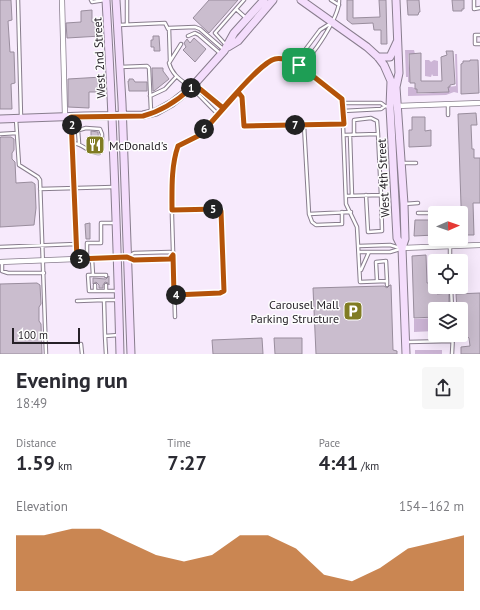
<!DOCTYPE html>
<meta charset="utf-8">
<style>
body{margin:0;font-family:"PT Sans",sans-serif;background:#f7f7f7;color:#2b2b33;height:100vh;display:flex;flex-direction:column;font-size:15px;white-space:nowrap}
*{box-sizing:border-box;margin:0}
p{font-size:13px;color:#7c7c81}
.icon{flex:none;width:22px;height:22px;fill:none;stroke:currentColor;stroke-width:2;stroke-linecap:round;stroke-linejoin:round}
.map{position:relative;height:354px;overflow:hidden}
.details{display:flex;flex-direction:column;background:#fff;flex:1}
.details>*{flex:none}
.needle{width:26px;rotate:88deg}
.buttons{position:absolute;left:428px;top:206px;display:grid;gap:8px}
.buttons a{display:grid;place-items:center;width:40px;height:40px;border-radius:4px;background:#fff;box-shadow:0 4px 16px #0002;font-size:20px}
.scale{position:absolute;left:12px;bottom:10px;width:68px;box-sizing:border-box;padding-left:4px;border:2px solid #262128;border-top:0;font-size:11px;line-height:14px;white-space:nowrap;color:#262128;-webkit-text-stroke:3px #fdfdfd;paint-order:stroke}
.pin{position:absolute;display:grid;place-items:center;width:34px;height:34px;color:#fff;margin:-17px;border-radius:8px;box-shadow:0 2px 6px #0006}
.km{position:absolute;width:20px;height:20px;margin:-10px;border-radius:50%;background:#222;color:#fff;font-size:11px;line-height:20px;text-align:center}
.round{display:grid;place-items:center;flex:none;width:42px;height:42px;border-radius:4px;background:#f7f7f7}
.headline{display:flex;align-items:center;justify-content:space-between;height:68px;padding:0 16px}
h1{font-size:22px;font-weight:600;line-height:30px}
.figures{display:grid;grid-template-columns:repeat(3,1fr);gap:6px;height:68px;padding:4px 16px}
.figures div{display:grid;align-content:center}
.figures b{font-size:20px;font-weight:600}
.figures small{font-size:11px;font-weight:400}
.figures p{font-size:11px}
.chart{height:112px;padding:8px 16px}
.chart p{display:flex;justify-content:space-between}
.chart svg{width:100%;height:72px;margin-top:4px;fill:#b45309;opacity:.7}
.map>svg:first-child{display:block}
</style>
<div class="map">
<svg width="480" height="354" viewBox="0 0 480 354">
<rect width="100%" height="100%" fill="#f7eafc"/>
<!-- green -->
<path fill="#cdb5d6" d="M405,50H414L415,54H408L410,82H408V77H406Z
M455,54H457L458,93L454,92L446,95L408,96V87H412L417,89V94H418L448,92V87L456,86Z
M425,60H429L431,62L434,60L438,61V76H433L432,74L431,77L425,76Z
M435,318V331L414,332V319Z
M415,350H442V354H415Z"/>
<!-- building -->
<path fill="#cabdce" stroke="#998d9d" d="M0,0H11L12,20L8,21L10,52H14L15,83L11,84L12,109H0Z
M209,0H238L209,33L193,18Z
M347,0H353V18L380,17L379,0H386L387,44H381V30H374L373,23L352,24L347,20Z
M407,0H419L420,12H419L418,15H408Z
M452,0H464V9H462V11H453Z
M92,10V22H100L101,36L67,38L66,23L81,22V11Z
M153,36H159L160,51H154V47H151V40H153Z
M194,38L206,49L195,62L183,50L186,47L184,43L187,39L190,43Z
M446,51H453L455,84L450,85V87H448L449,92L417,93V89H415V83H410L409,54L421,53V81H442L441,57L447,55Z
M470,60H478L479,93L461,94V64L463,63V61H470Z
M152,68H163V71L169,79L154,91H153Z
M102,77V92H89V108L68,107V79Z
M129,79H133L135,82H147V91H129L128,81H129Z
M476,113L477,125H471L472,149H474V158H480V203H473L474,235H462L458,114Z
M412,117H425V131L431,130V146L409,147V130H412Z
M91,131L98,132L99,147H91Z
M1,137H11L14,139V150L12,153V159L15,162L16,183L32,182L35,184L36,208L34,225L0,227V138Z
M415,220H434L435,235L414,236Z
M90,223V239H86L85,224Z
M426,255L427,283H435L437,294L449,293V309H435V317L414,318L412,256Z
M109,276V285L108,283L105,282L103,285V288H99V285L96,282L93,284V278L106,279Z
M37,283L40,285L41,304L39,307V321L41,324L42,354H0V284Z
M390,285H391L393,350L397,351V354H316L313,288L384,286L387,288Z
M480,293V354H461V347L470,346L469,338L462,332L464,325H461V309H457L456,294Z
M262,338L263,354H213L212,340Z
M274,338H302V354H275Z"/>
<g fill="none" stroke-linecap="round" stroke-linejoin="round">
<!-- lane casing -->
<g stroke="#887d8d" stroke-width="4.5">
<path id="lane" d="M18,0L21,117
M91,0L92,2L105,0
M127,0V24
M244,0L236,9L246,18
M331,0L339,5
M474,0V9L480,8
M119,25L165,23L168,29
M480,35H475V44H480
M188,36L195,33L199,35L221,54
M181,44L169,63C172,75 181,80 190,87C200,95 208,105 218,114
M226,45L215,33L236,9
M170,61L169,28L195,27L200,29L223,49
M299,65C313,58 340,15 339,0
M299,65V58L320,30L331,23
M120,67L147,66L149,68L151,111
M194,88L200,89L223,108
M238,92L242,97L244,126L304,125
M150,96L165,89L176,77
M343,103H381L385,106L390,107
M448,105V115
M343,111L381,109L385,106
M71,117L77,259
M16,119L19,165L38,177L40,180L46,354
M344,124L304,125L309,214L351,212
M78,130L79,143
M72,132L86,128L100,129L102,134V148L99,153C89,154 83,143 72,143
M0,134L17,133
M378,134L381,195
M344,135L378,134L377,121L371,118L354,120V135
M350,135L352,196
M403,163H416
M40,189L114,187
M346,196L381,195L382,231L368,232L366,195
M404,204L418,203
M172,210L218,209L221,211L224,291L220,293L174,295
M418,213H439
M309,214L312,222L316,225L342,224V212
M452,239V246
M359,246L390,245L400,248
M450,246V261
M0,247L76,244
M170,252L173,255L170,259L134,260L127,257L134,253Z
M359,252H390L400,249
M87,259V243H101V223H116
M92,259L93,275H106V276
M2,262V271L8,273H44
M361,270L369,252
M93,275H88L89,291H106
M95,285V291
M106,285V291H118
M387,285V281
M451,287L452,309
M117,300H104L105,336L119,335
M77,301L104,300
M175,317C174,284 173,250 172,217C172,195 171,167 178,147L200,135L230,100L267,62L275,59L287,60L299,65L342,99L346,204L357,227L360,282L387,281L386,261L376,262L377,281
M105,336L106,354
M408,342L453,341
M81,344L82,354
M452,354L453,335"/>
</g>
<!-- street casing -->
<g stroke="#887d8d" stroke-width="6">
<path id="street" d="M62,0L65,117
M396,106L480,103
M402,248L480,245
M0,262L127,257"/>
</g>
<!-- secondary casing -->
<g stroke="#887d8d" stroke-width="9">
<path id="secondary" d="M106,0C113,118 117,236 120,354
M116,0L122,103L131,354
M301,0L367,47L378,57L384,65L391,81L396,87L404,204L405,239L402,248
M396,0L399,73L396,87
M228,47L238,41L273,0
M378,57H390L397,42
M391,81L390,107L397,238L402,248L406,354
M0,119L84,116L143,115L156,112L172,103L191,88L224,51L234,33L264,0"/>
</g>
<!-- lane -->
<use href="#lane" stroke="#fff" stroke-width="2.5"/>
<!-- street -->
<use href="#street" stroke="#fff" stroke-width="4.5"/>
<!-- secondary -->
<use href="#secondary" stroke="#f4ddfc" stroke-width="7"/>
</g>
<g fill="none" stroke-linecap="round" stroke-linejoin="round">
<!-- route casing -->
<g stroke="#fff" stroke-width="8">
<path id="route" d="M299,65C292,62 283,57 275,59C262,62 233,97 223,108L200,89L191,88C177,101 162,111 143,116L71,117L77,259L127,257L134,260L170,259L173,255L174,295L220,293L224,291L221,211L218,209L172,210C172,190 171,166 178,146L200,135L238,92L242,97L244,126L344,124L342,99L299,65"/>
</g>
<!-- route -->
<use href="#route" stroke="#b45309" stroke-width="5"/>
</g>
<!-- icons -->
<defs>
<g id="restaurant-square" transform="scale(1)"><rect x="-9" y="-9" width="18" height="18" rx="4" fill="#807c23" stroke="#fdfdfd"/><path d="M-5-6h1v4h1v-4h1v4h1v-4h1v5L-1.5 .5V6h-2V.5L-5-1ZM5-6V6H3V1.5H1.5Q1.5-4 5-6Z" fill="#fff"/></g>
<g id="parking-square" transform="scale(1)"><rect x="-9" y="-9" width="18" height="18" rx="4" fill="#807c23" stroke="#fdfdfd"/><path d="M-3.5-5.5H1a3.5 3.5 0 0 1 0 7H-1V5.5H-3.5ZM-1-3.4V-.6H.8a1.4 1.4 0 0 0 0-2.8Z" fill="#fff"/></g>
</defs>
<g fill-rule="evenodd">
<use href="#restaurant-square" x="95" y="145"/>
<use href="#parking-square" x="353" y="311"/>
</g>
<g text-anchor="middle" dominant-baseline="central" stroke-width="3" stroke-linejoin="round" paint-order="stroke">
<!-- street labels -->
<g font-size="12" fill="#262128" stroke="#fdfdfd">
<text transform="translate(99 58) rotate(-93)">West 2nd Street</text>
<text transform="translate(383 178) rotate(-93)">West 4th Street</text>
</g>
<!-- poi labels -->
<g font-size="12" fill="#262128" stroke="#fdfdfd" text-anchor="start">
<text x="109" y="145">McDonald's</text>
<text x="339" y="304" text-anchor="end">Carousel Mall<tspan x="339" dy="14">Parking Structure</tspan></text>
</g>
</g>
</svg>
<div class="buttons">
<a><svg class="needle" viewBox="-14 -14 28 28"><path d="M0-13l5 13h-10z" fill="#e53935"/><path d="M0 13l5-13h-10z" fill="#7c7c81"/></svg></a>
<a><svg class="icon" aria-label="locate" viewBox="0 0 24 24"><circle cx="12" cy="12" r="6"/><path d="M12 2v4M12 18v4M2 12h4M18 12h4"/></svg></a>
<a><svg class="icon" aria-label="layers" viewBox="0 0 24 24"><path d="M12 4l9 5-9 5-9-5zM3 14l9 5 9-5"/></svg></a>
</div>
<div class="scale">100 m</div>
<div class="pin" style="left:299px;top:65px;background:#1e9e55"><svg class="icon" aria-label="arrive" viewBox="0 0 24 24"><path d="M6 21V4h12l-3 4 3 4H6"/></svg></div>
<b class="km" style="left:191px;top:88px">1</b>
<b class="km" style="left:72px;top:125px">2</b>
<b class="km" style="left:80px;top:259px">3</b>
<b class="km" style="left:176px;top:295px">4</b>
<b class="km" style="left:213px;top:209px">5</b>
<b class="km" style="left:204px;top:129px">6</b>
<b class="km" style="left:295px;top:125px">7</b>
</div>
<section class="details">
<div class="headline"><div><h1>Evening run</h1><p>18:49</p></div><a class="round"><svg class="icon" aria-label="share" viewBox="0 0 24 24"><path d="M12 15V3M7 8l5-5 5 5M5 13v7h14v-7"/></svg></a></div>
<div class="figures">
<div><p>Distance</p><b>1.59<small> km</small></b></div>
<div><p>Time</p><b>7:27</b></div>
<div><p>Pace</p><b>4:41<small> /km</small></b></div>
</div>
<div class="chart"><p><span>Elevation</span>154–162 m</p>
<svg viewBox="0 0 160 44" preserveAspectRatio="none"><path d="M0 44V10L10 10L20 6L30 6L40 14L50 22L60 26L70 22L80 10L90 10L100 18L110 34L120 38L130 30L140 18L150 14L160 10V44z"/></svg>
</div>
</section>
